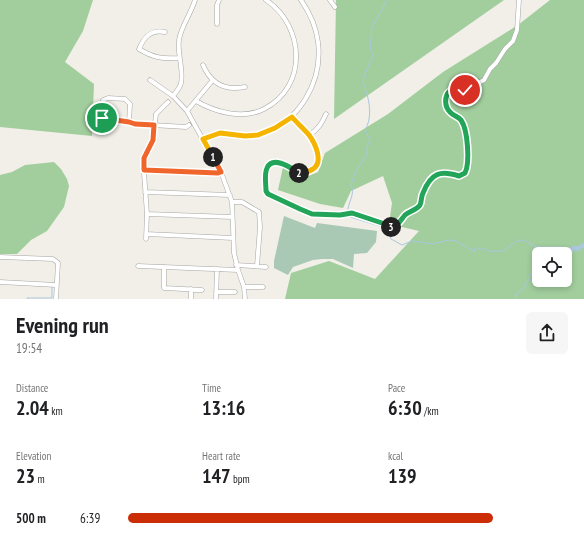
<!DOCTYPE html>
<style>
body{margin:0;font-family:"PT Sans Narrow",sans-serif;background:#f6f6f6;color:#202124;height:100vh;display:flex;flex-direction:column;font-size:15px;white-space:nowrap}
*{box-sizing:border-box;margin:0}
p{font-size:13px;color:#757577}
.icon{flex:none;width:22px;height:22px;fill:none;stroke:currentColor;stroke-width:2;stroke-linecap:round;stroke-linejoin:round}
.map{position:relative;height:299px;overflow:hidden}
.panel{display:flex;flex-direction:column;background:#fff;flex:1}
.panel>*{flex:none}
.fabs{position:absolute;left:532px;top:247px;display:grid;gap:8px}
.fabs a{display:grid;place-items:center;width:40px;height:40px;border-radius:6px;background:#fff;box-shadow:0 2px 6px #0003;font-size:20px}
.pin{position:absolute;display:grid;place-items:center;width:34px;height:34px;color:#fff;margin:-17px;border:2px solid #fff;border-radius:50%;box-shadow:0 1px 4px #0007}
.km{position:absolute;width:20px;height:20px;margin:-10px;border-radius:50%;background:#222;color:#fff;font-size:11px;line-height:20px;text-align:center}
.round{display:grid;place-items:center;flex:none;width:42px;height:42px;border-radius:6px;background:#f6f6f6}
.overview{display:flex;align-items:center;justify-content:space-between;height:68px;padding:0 16px}
h1{font-size:22px;font-weight:700;line-height:30px}
.metrics{display:grid;grid-template-columns:repeat(3,1fr);gap:6px;height:68px;padding:4px 16px}
.metrics div{display:grid;align-content:center}
.metrics b{font-size:20px;font-weight:700}
.metrics small{font-size:11px;font-weight:400}
.metrics p{font-size:11px}
ul{padding:0 16px;list-style:none;font-size:13px}
li{display:grid;grid-template-columns:64px 48px 1fr;align-items:center;height:30px}
li i{height:10px;border-radius:5px;background:#cb2d07}
.map>svg:first-child{display:block}
</style>
<div class="map">
<svg width="584" height="299" viewBox="0 0 584 299">
<rect width="100%" height="100%" fill="#f1efe7"/>
<!-- forest -->
<path fill="#a2ce9e" fill-rule="evenodd" d="M0,0H93L83,31L65,62L94,84L92,136L0,127Z
M336,0H504L334,119Z
M550,0H584V299H285L291,273L329,261L375,279L419,231L389,224L392,203L383,176L351,191L343,208L320,204L278,190L283,167L303,178L318,172L325,153L388,114L443,72L518,25ZM539,254H565V280H539Z
M54,162L61,169L67,179L69,186L64,207L47,231L31,240L17,254H0V175L12,172L25,165Z"/>
<!-- cemetery -->
<path fill="#a9c9b4" d="M284,216L315,228L317,223L377,231L376,242L367,253L354,254L353,268L333,259H322L313,260L293,267L288,275L274,268V261Z"/>
<g fill="none" stroke-linecap="round" stroke-linejoin="round">
<!-- stream -->
<path stroke="#aac7dd" stroke-width="1" d="M348,212C347,203 356,194 351,185L355,172L367,155V147L370,140L365,130C372,119 370,103 366,91C366,88 363,84 363,82C363,79 371,58 373,56L370,49L372,27L379,15L387,0
M350,217L386,228
M388,231L391,239L402,245L412,241L433,244L448,240L456,241L474,252L475,248H478L481,250L483,248C488,250 491,253 497,251C505,254 510,244 517,241C518,241 523,240 524,240L534,246L541,247H561L571,250L570,253L565,258
M27,299V298H52V287
M515,299L517,293L523,289L528,281L535,264L539,261"/>
<!-- river -->
<path stroke="#aac7dd" stroke-width="4.5" d="M571,250L573,248L577,249L584,245"/>
<!-- minor casing -->
<g stroke="#a5a5a5" stroke-width="5">
<path id="minor" d="M330,0L335,7
M217,24V5L219,0
M165,32C151,29 144,37 139,49C154,58 162,59 179,58
M203,65C211,84 225,91 245,87
M150,80L173,96L187,111L221,172L232,202L234,253L238,270L244,287L245,299
M173,96C176,92 180,88 181,83C184,70 177,54 179,40C181,26 191,14 195,0
M196,101C215,112 243,120 264,109C308,87 305,26 266,0
M187,111L212,81
M292,117C297,123 304,128 309,135C314,142 324,161 315,168C297,184 285,154 270,164C263,169 266,184 266,191L268,194L312,214L340,215L351,213L382,223L388,227L398,225C400,222 402,218 405,215C409,210 417,210 420,204C422,201 421,196 423,192C426,185 432,177 439,173C448,168 457,179 465,173C470,163 468,130 461,121C454,109 445,116 446,96L450,91L467,89L484,80L490,69L496,63L505,49L513,41L517,30L519,0
M129,122L130,104L125,99L108,98L103,100L101,116L104,119L129,122L135,124L186,127L189,125
M309,135C318,130 322,123 326,114
M203,139C209,137 215,134 221,133C234,133 246,138 260,134C299,123 323,82 318,42C316,26 310,13 301,0
M144,170L215,173L221,172
M145,192L230,195
M232,202H242L259,212L260,227L257,266
M147,214L232,217
M146,234L233,238
M146,239L147,214L143,159L153,140L156,114L168,102
M0,257L53,259L58,263L56,299
M236,265L266,267
M138,266L238,270
M164,267V288L202,290
M0,282L56,285
M244,287H263
M216,292H235
M191,299V289
M216,299L217,269"/>
</g>
<!-- minor -->
<use href="#minor" stroke="#fff" stroke-width="4"/>
</g>
<g fill="none" stroke-linecap="round" stroke-linejoin="round">
<!-- split-1 casing -->
<g stroke="#fff" stroke-width="8">
<path id="split-1" d="M102,118L129,122L135,124L154,125L153,140L144,158V170L218,173L221,172L213,157"/>
</g>
<!-- split-2 casing -->
<g stroke="#fff" stroke-width="8">
<path id="split-2" d="M213,157L203,139L220,133L245,136L258,135L275,128L292,117C297,123 304,129 309,135C315,143 324,162 313,169C308,172 304,174 299,173"/>
</g>
<!-- split-3 casing -->
<g stroke="#fff" stroke-width="8">
<path id="split-3" d="M299,173C291,168 273,155 267,168C264,174 266,184 266,191L268,194L300,209L312,214L340,215L352,213L382,223L388,227H391"/>
</g>
<!-- split-4 casing -->
<g stroke="#fff" stroke-width="8">
<path id="split-4" d="M391,227C399,225 400,221 405,215C409,211 417,210 420,205C422,201 421,196 423,193C431,173 440,170 459,176L465,173C470,163 468,130 461,120C459,117 454,116 451,113C444,107 444,96 450,91L465,90"/>
</g>
<!-- split-1 -->
<use href="#split-1" stroke="#f0652b" stroke-width="5"/>
<!-- split-2 -->
<use href="#split-2" stroke="#f5b400" stroke-width="5"/>
<!-- split-3 -->
<use href="#split-3" stroke="#22a559" stroke-width="5"/>
<!-- split-4 -->
<use href="#split-4" stroke="#22a559" stroke-width="5"/>
</g>
</svg>
<div class="fabs">
<a><svg class="icon" aria-label="locate" viewBox="0 0 24 24"><circle cx="12" cy="12" r="6"/><path d="M12 2v4M12 18v4M2 12h4M18 12h4"/></svg></a>
</div>
<div class="pin" style="left:102px;top:118px;background:#1e9e55"><svg class="icon" aria-label="arrive" viewBox="0 0 24 24"><path d="M6 21V4h12l-3 4 3 4H6"/></svg></div>
<div class="pin" style="left:465px;top:90px;background:#d93025"><svg class="icon" aria-label="check" viewBox="0 0 24 24"><path d="M5 12l5 5 9-10"/></svg></div>
<b class="km" style="left:213px;top:157px">1</b>
<b class="km" style="left:299px;top:173px">2</b>
<b class="km" style="left:391px;top:227px">3</b>
</div>
<section class="panel">
<div class="overview"><div><h1>Evening run</h1><p>19:54</p></div><a class="round"><svg class="icon" aria-label="share" viewBox="0 0 24 24"><path d="M12 15V3M7 8l5-5 5 5M5 13v7h14v-7"/></svg></a></div>
<div class="metrics">
<div><p>Distance</p><b>2.04<small> km</small></b></div>
<div><p>Time</p><b>13:16</b></div>
<div><p>Pace</p><b>6:30<small> /km</small></b></div>
</div>
<div class="metrics">
<div><p>Elevation</p><b>23<small> m</small></b></div>
<div><p>Heart rate</p><b>147<small> bpm</small></b></div>
<div><p>kcal</p><b>139</b></div>
</div>
<ul>
<li><b>500 m</b>6:39<i style="width:83%"></i></li>
</ul>
</section>
